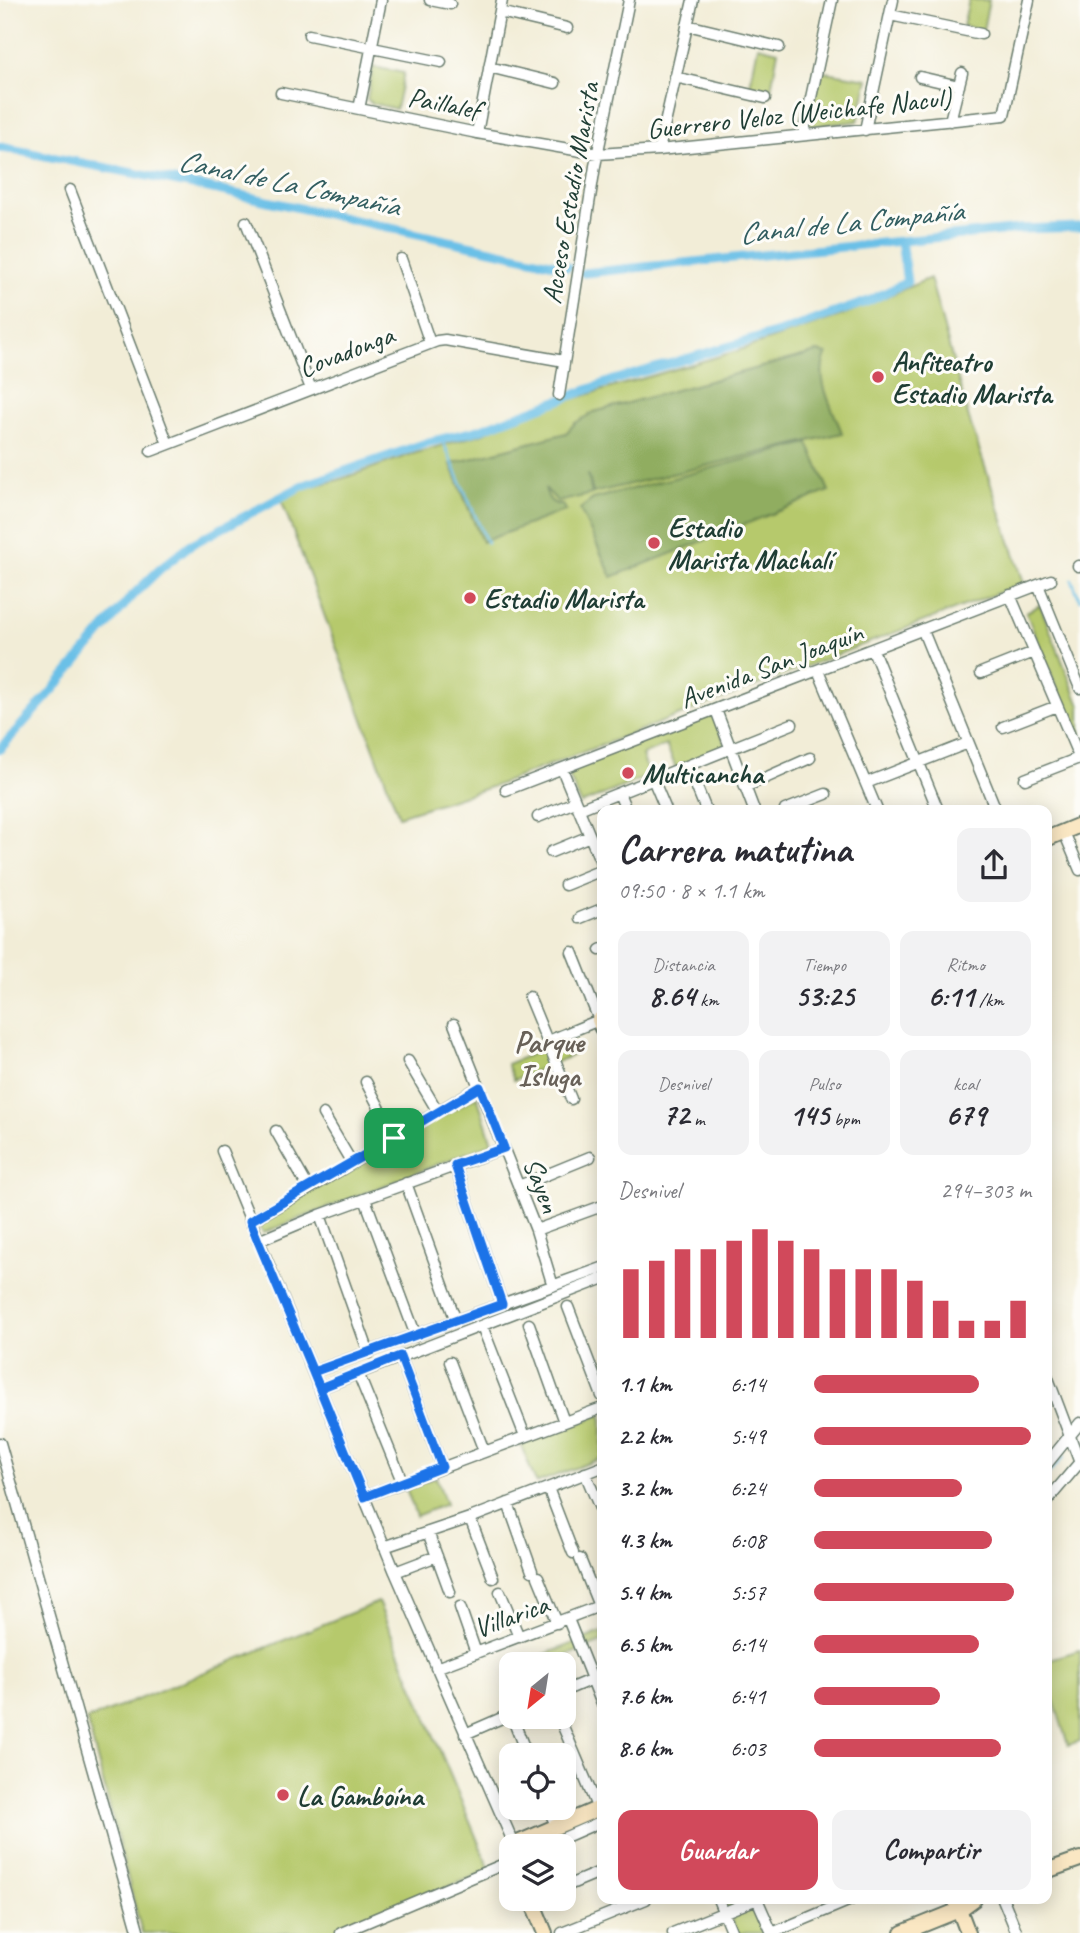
<!DOCTYPE html>
<html lang="es">
<meta charset="utf-8">
<style>
body{margin:0;font-family:Caveat,sans-serif;background:#f2f2f3;color:#2b2b33;height:100vh;display:flex;flex-direction:column;font-size:26px;white-space:nowrap}
*{box-sizing:border-box;margin:0}
p{font-size:23px;color:#7c7c81}
.icon{flex:none;width:38px;height:38px;fill:none;stroke:currentColor;stroke-width:2;stroke-linecap:round;stroke-linejoin:round}
.map{position:relative;flex:1;overflow:hidden}
.panel{position:absolute;left:597px;top:805px;width:455px;height:1099px;display:flex;flex-direction:column;background:#fff;border-radius:14px;box-shadow:0 4px 18px #0003}
.panel>*{flex:none}
.needle{width:46px;rotate:210deg}
.buttons{position:absolute;left:499px;top:1652px;display:grid;gap:14px}
.buttons a{display:grid;place-items:center;width:77px;height:77px;border-radius:14px;background:#fff;box-shadow:0 4px 18px #0003;font-size:35px}
.pin{position:absolute;display:grid;place-items:center;width:60px;height:60px;color:#fff;margin:-30px;border-radius:14px;box-shadow:0 4px 10px #0006}
.round{display:grid;place-items:center;flex:none;width:74px;height:74px;border-radius:14px;background:#f2f2f3}
.summary{display:flex;align-items:center;justify-content:space-between;height:119px;padding:0 21px}
h1{font-size:38px;font-weight:800;line-height:52px}
.metrics{display:grid;grid-template-columns:repeat(3,1fr);gap:10px;height:119px;padding:7px 21px}
.metrics div{display:grid;align-content:center;border-radius:14px;background:#f2f2f3;text-align:center}
.metrics b{font-size:30px;font-weight:800}
.metrics small{font-size:19px;font-weight:400}
.metrics p{font-size:19px}
.chart{height:196px;padding:14px 21px}
.chart p{display:flex;justify-content:space-between}
.chart svg{width:100%;height:126px;margin-top:7px;stroke:#d1495b;stroke-width:6}
.primary-button{display:flex;gap:14px;margin-top:auto;padding:14px 21px}
.primary-button a{flex:1;height:80px;border-radius:14px;background:#d1495b;color:#fff;font-size:28px;font-weight:800;line-height:80px;text-align:center}
.primary-button a+a{background:#f2f2f3;color:#2b2b33}
ul{padding:0 21px;list-style:none;font-size:23px}
li{display:grid;grid-template-columns:112px 84px 1fr;align-items:center;height:52px}
li i{height:18px;border-radius:9px;background:#d1495b}
.map>svg:first-child{display:block}
</style>
<div class="map">
<svg width="1080" height="1933" viewBox="0 0 1080 1933">
<rect width="100%" height="100%" fill="#fdfcf7"/>
<filter id="ink" filterUnits="userSpaceOnUse"><feTurbulence type="fractalNoise" baseFrequency=".0143" numOctaves="2"/><feDisplacementMap in="SourceGraphic" scale="14" xChannelSelector="R" yChannelSelector="G"/><feConvolveMatrix kernelMatrix="1 2 1 2 8 2 1 2 1" color-interpolation-filters="sRGB"/></filter>
<filter id="wash" filterUnits="userSpaceOnUse"><feTurbulence type="fractalNoise" baseFrequency=".00686" numOctaves="4" result="noise"/><feDisplacementMap in="SourceGraphic" scale="28" xChannelSelector="R" yChannelSelector="G"/><feGaussianBlur stdDeviation="1.57" result="paint"/><feColorMatrix in="noise" values="0 0 0 0 0 0 0 0 0 0 0 0 0 0 0 0 0 1.4 0 .05"/><feComposite in="paint" operator="in"/></filter>
<g filter="url(#wash)">
<rect width="100%" height="100%" fill="#f2edd7"/>
<!-- green -->
<path fill="#b6c96c" stroke="#6a8350" stroke-width="2" d="M969,0H989L983,30L963,26Z
M758,46L778,51L770,95L749,90Z
M373,67L404,73L396,109L371,103L367,99Z
M820,71L868,79L858,121L809,127Z
M930,278L969,419L1024,583L497,785L399,816L281,499L303,488L338,480L409,455L481,434L538,407L569,400L737,351L840,316Z
M1040,605L1080,706V745L1026,612Z
M713,714L726,747L676,768L666,745L642,755L649,776L581,804L566,769Z
M569,1045L573,1055L514,1080L507,1064L544,1049L547,1054Z
M477,1096L492,1143L263,1233L257,1223Z
M602,1414V1458L536,1483L521,1445Z
M436,1477L446,1504L416,1516L406,1488Z
M378,1602L490,1870L335,1933H142L87,1720Z
M602,1632V1642L545,1664H520Z
M1080,1650V1741L1068,1745L1047,1679V1660Z
M723,1899H751L765,1933H737Z"/>
<!-- forest -->
<path fill="#90ad60" stroke="#58754a" stroke-width="2" d="M817,352L827,354C813,378 834,410 842,433L593,493L588,474L592,494L558,502L545,488C548,499 551,504 562,505L566,510L482,542L451,464L566,433L575,423L594,412Z
M808,443L829,491L612,577L580,509L593,499Z"/>
<g fill="none" stroke-linecap="round" stroke-linejoin="round">
<!-- stream -->
<path stroke="#6ac0e7" stroke-width="2.5" d="M442,439L487,543
M1072,580L1080,600
M1046,1476L1064,1457"/>
<!-- canal -->
<path stroke="#6ac0e7" stroke-width="9" d="M0,147L204,187L568,267
M584,273L1020,229L1080,227
M0,749L53,690L132,596L159,570L190,545L302,486L429,442L476,431L614,380L792,328L869,301L907,282L901,241"/>
</g>
</g>
<g filter="url(#ink)">
<g fill="none" stroke-linecap="round" stroke-linejoin="round">
<!-- street casing -->
<g stroke="#697b6d" stroke-width="13">
<path id="street" d="M430,0L450,4
M499,15L504,13L567,28
M890,15L981,34
M687,25L779,47
M309,35L441,62
M489,67L555,83
M675,77L765,98
M920,77L959,86
M281,93L477,133L598,154L659,150L1004,115L1029,0
M359,109L381,0
M950,121L962,73
M865,130L893,0
M477,133L502,0
M803,135L832,0
M659,150L693,0
M70,190L168,444
M246,222L311,389
M401,259L430,343
M559,395L595,166L629,0
M151,451L437,341L445,340L564,361
M1078,566H1080
M1038,585L1080,688
M1010,595L1080,759
M923,631L996,810
M873,650L938,810
M818,670L877,810
M981,673L1034,652
M716,710L754,810
M1003,727L1057,706
M688,766L706,810
M562,769L602,865
M653,779L666,810
M1025,779L1079,758
M866,783L968,743
M745,787L810,758
M506,790L1051,580
M619,793L626,810
M579,809L792,724
M785,810L826,794
M538,817L575,802
M1064,832L1080,870
M551,852L590,836
M565,885L602,870
M580,918L602,909
M600,950L602,949
M529,997L571,1099
M454,1024L536,1230L553,1286
M548,1041L599,1020L572,952
M408,1061L438,1112
M366,1082L395,1138
M323,1114L352,1163
M276,1131L309,1189
M222,1151L395,1572L514,1844
M455,1165L502,1304
M406,1183L456,1321
M519,1186L590,1157
M365,1199L416,1336
M320,1215L369,1353
M250,1221L309,1189L479,1087
M536,1230L602,1206
M258,1241L320,1215L504,1148
M568,1307L602,1396
M529,1324L564,1422
M482,1326L525,1436
M400,1356L442,1467
M450,1362L484,1451
M313,1372L602,1268
M358,1373L402,1481
M1046,1373L1080,1463
M320,1388L602,1279
M0,1443L139,1933
M1046,1465L1080,1423
M585,1473L602,1513
M548,1488L573,1553
M364,1497L602,1408
M1046,1502L1080,1462
M508,1503L532,1571
M470,1518L493,1578
M428,1532L450,1592
M384,1547L470,1518L602,1467
M580,1559L599,1606
M395,1572L437,1556
M538,1577L557,1623
M500,1592L519,1637
M460,1607L476,1653
M568,1619L602,1704
M436,1668L602,1605
M564,1691L602,1675
M512,1717L527,1755
M559,1717L598,1809
M465,1734L511,1714
M548,1808L557,1827
M545,1846L602,1821
M564,1887L602,1871
M718,1899L732,1933
M757,1899L772,1933
M1003,1899L1017,1933
M341,1933L511,1861
M562,1933L646,1899
M673,1933L757,1899
M772,1933L853,1899"/>
</g>
<!-- secondary casing -->
<g stroke="#697b6d" stroke-width="18">
<path id="secondary" d="M1046,839L1080,825
M602,1018L599,1020L602,1028
M515,1846L520,1842L602,1807
M1046,1871L1080,1859
M531,1899L545,1933
M955,1899L968,1933
M902,1933L959,1910L974,1899"/>
</g>
<!-- street -->
<use href="#street" stroke="#fff" stroke-width="10"/>
<!-- secondary -->
<use href="#secondary" stroke="#fae7c3" stroke-width="14"/>
</g>
</g>
<g fill="none" stroke-linecap="round" stroke-linejoin="round" filter="url(#ink)">
<!-- route casing -->
<g stroke="#fff" stroke-width="14">
<path id="route" d="M394,1138L250,1221L258,1241L313,1372L320,1388L400,1356L442,1467L364,1497L313,1372L502,1304L455,1165L504,1148L480,1087L394,1138"/>
</g>
<!-- route -->
<use href="#route" stroke="#1a73e8" stroke-width="9"/>
</g>
<!-- markers -->
<g fill="#d1495b" stroke="#fdfcf7" stroke-width="2.5">
<circle cx="878" cy="377" r="7"/>
<circle cx="654" cy="543" r="7"/>
<circle cx="470" cy="598" r="7"/>
<circle cx="628" cy="773" r="7"/>
<circle cx="283" cy="1795" r="7"/>
</g>
<g text-anchor="middle" dominant-baseline="central" stroke-width="6" stroke-linejoin="round" paint-order="stroke">
<!-- street labels -->
<g font-size="28" fill="#1f3d34" stroke="#fdfcf7">
<text transform="translate(444 103) rotate(11)">Paillalef</text>
<text transform="translate(799 113) rotate(-6)">Guerrero Veloz (Weichafe Nacul)</text>
<text transform="translate(570 193) rotate(-80)">Acceso Estadio Marista</text>
<text transform="translate(346 351) rotate(-21)">Covadonga</text>
<text transform="translate(771 665) rotate(-21)">Avenida San Joaquín</text>
<text transform="translate(542 1185) rotate(69)">Sayen</text>
<text transform="translate(511 1616) rotate(-20)">Villarica</text>
</g>
<!-- poi labels -->
<g font-size="28" font-weight="bold" fill="#1f3d34" stroke="#fdfcf7" text-anchor="start">
<text x="892" y="361">Anfiteatro<tspan x="892" dy="32">Estadio Marista</tspan></text>
<text x="668" y="527">Estadio<tspan x="668" dy="32">Marista Machalí</tspan></text>
<text x="484" y="598">Estadio Marista</text>
<text x="642" y="773">Multicancha</text>
<text x="297" y="1795">La Gamboína</text>
</g>
<!-- water labels -->
<g font-size="30" font-style="italic" fill="#325e61" stroke="#fdfcf7">
<text transform="translate(289 183) rotate(12)">Canal de La Compañía</text>
<text transform="translate(851 222) rotate(-6)">Canal de La Compañía</text>
</g>
<!-- neighbourhood labels -->
<g font-size="30" font-weight="bold" fill="#686158" stroke="#fdfcf7">
<text x="549" y="1042">Parque<tspan x="549" dy="34">Isluga</tspan></text>
</g>
</g>
</svg>
<div class="buttons">
<a><svg class="needle" viewBox="-14 -14 28 28"><path d="M0-13l5 13h-10z" fill="#e53935"/><path d="M0 13l5-13h-10z" fill="#7c7c81"/></svg></a>
<a><svg class="icon" aria-label="locate" viewBox="0 0 24 24"><circle cx="12" cy="12" r="6"/><path d="M12 2v4M12 18v4M2 12h4M18 12h4"/></svg></a>
<a><svg class="icon" aria-label="layers" viewBox="0 0 24 24"><path d="M12 4l9 5-9 5-9-5zM3 14l9 5 9-5"/></svg></a>
</div>
<div class="pin" style="left:394px;top:1138px;background:#1e9e55"><svg class="icon" aria-label="arrive" viewBox="0 0 24 24"><path d="M6 21V4h12l-3 4 3 4H6"/></svg></div>
<section class="panel">
<div class="summary"><div><h1>Carrera matutina</h1><p>09:50 · 8 × 1.1 km</p></div><a class="round"><svg class="icon" aria-label="share" viewBox="0 0 24 24"><path d="M12 15V3M7 8l5-5 5 5M5 13v7h14v-7"/></svg></a></div>
<div class="metrics">
<div><p>Distancia</p><b>8.64<small> km</small></b></div>
<div><p>Tiempo</p><b>53:25</b></div>
<div><p>Ritmo</p><b>6:11<small> /km</small></b></div>
</div>
<div class="metrics">
<div><p>Desnivel</p><b>72<small> m</small></b></div>
<div><p>Pulso</p><b>145<small> bpm</small></b></div>
<div><p>kcal</p><b>679</b></div>
</div>
<div class="chart"><p><span>Desnivel</span>294–303 m</p>
<svg viewBox="0 0 160 44" preserveAspectRatio="none"><path d="M5 44V20M15 44V17M25 44V13M35 44V13M45 44V10M55 44V6M65 44V10M75 44V13M85 44V20M95 44V20M105 44V20M115 44V24M125 44V31M135 44V38M145 44V38M155 44V31"/></svg>
</div>
<ul>
<li><b>1.1 km</b>6:14<i style="width:76%"></i></li>
<li><b>2.2 km</b>5:49<i style="width:100%"></i></li>
<li><b>3.2 km</b>6:24<i style="width:68%"></i></li>
<li><b>4.3 km</b>6:08<i style="width:82%"></i></li>
<li><b>5.4 km</b>5:57<i style="width:92%"></i></li>
<li><b>6.5 km</b>6:14<i style="width:76%"></i></li>
<li><b>7.6 km</b>6:41<i style="width:58%"></i></li>
<li><b>8.6 km</b>6:03<i style="width:86%"></i></li>
</ul>
<div class="primary-button"><a>Guardar</a><a>Compartir</a></div>
</section>
</div>
